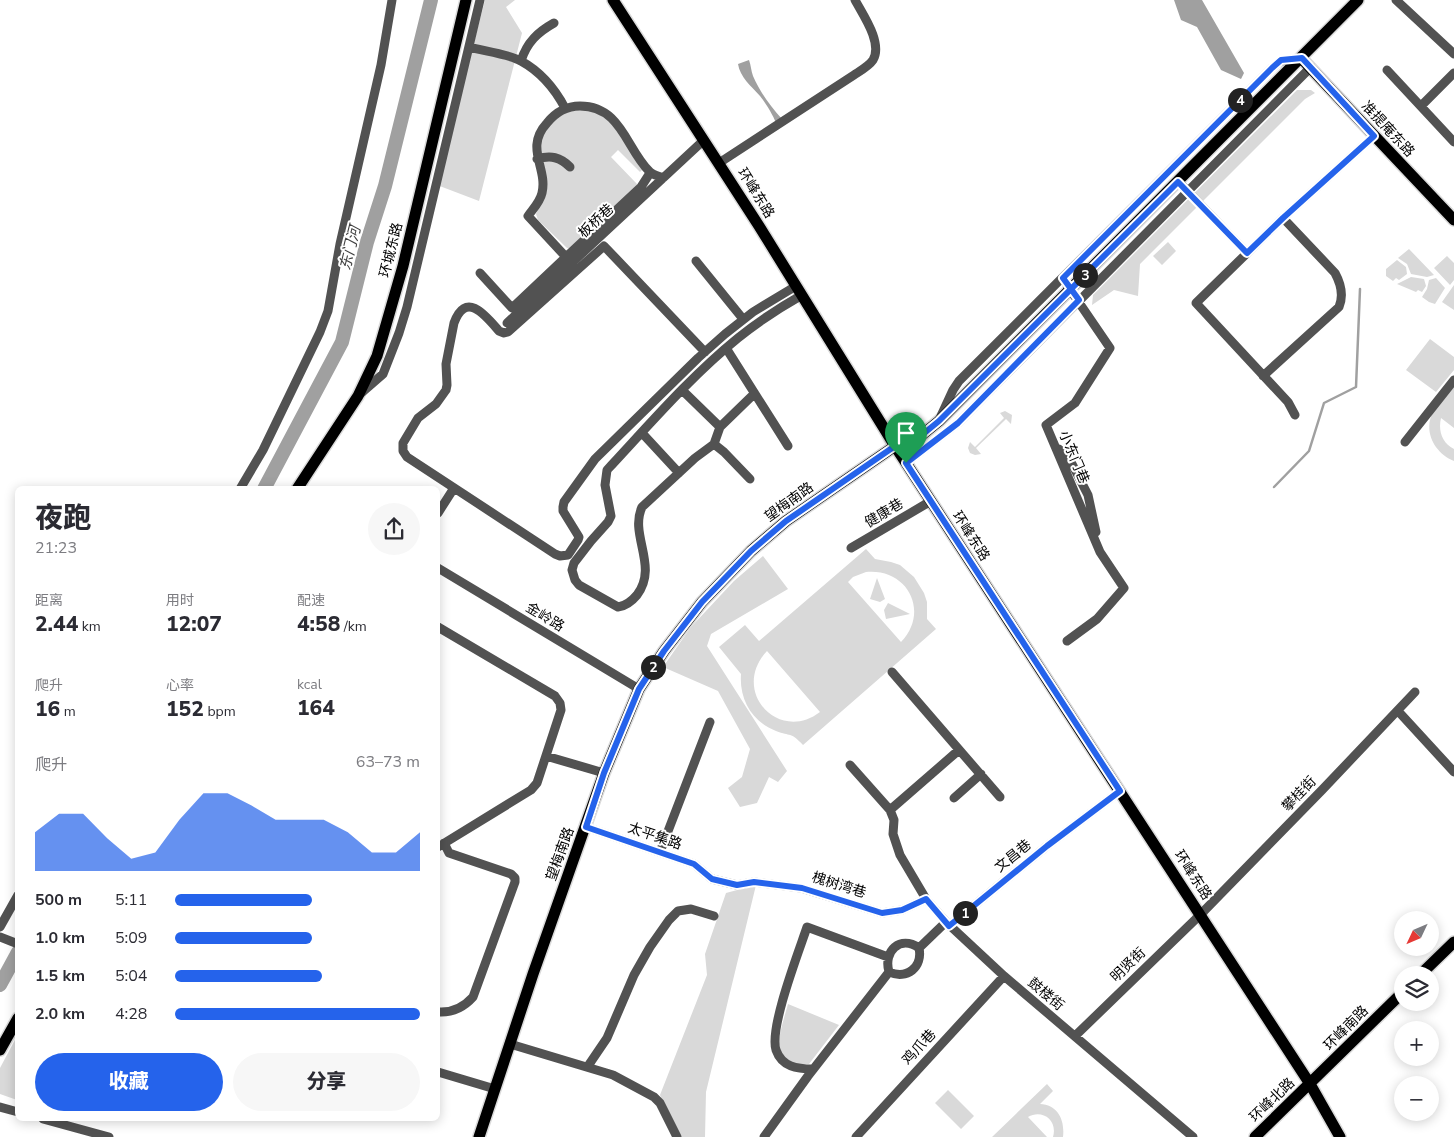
<!DOCTYPE html>
<html lang="zh">
<meta charset="utf-8">
<style>
body{margin:0;font-family:"Nunito Sans","Noto Sans SC",sans-serif;background:#f7f7f7;color:#2b2b33;height:100vh;display:flex;flex-direction:column;font-size:19px;white-space:nowrap}
*{box-sizing:border-box;margin:0}
p{font-size:16px;color:#7c7c81}
.icon{flex:none;width:28px;height:28px;fill:none;stroke:currentColor;stroke-width:2;stroke-linecap:round;stroke-linejoin:round}
.map{position:relative;flex:1;overflow:hidden}
.side{position:absolute;left:15px;top:486px;width:425px;height:635px;display:flex;flex-direction:column;background:#fff;border-radius:8px;box-shadow:0 2px 12px #0003}
.side>*{flex:none}
.needle{width:32px;rotate:226deg}
.controls{position:absolute;left:1394px;top:911px;display:grid;gap:10px}
.controls a{display:grid;place-items:center;width:45px;height:45px;border-radius:50%;background:#fff;box-shadow:0 2px 12px #0003;font-size:25px}
.pin{position:absolute;display:grid;place-items:center;width:42px;height:42px;color:#fff;margin:-51px -21px;border-radius:50% 50% 50% 0;rotate:-45deg;box-shadow:0 0 5px #0007}
.pin .icon{rotate:45deg}
.km{position:absolute;width:25px;height:25px;margin:-12px;border-radius:50%;background:#222;color:#fff;font-size:14px;line-height:25px;text-align:center}
.round{display:grid;place-items:center;flex:none;width:52px;height:52px;border-radius:26px;background:#f7f7f7}
.headline{display:flex;align-items:center;justify-content:space-between;height:85px;padding:0 20px}
h1{font-size:28px;font-weight:800;line-height:38px}
.metrics{display:grid;grid-template-columns:repeat(3,1fr);gap:8px;height:85px;padding:5px 20px}
.metrics div{display:grid;align-content:center}
.metrics b{font-size:21px;font-weight:800}
.metrics small{font-size:14px;font-weight:400}
.metrics p{font-size:14px}
.chart{height:140px;padding:10px 20px}
.chart p{display:flex;justify-content:space-between}
.chart svg{width:100%;height:90px;margin-top:5px;fill:#2563eb;opacity:.7}
.cta{display:flex;gap:10px;margin-top:auto;padding:10px 20px}
.cta a{flex:1;height:58px;border-radius:30px;background:#2563eb;color:#fff;font-size:20px;font-weight:800;line-height:58px;text-align:center}
.cta a+a{background:#f7f7f7;color:#2b2b33}
ul{padding:0 20px;list-style:none;font-size:16px}
li{display:grid;grid-template-columns:80px 60px 1fr;align-items:center;height:38px}
li i{height:12px;border-radius:6px;background:#2563eb}
.map>svg:first-child{display:block}
</style>
<div class="map">
<svg width="1454" height="1137" viewBox="0 0 1454 1137">
<rect width="100%" height="100%" fill="#fff"/>
<!-- green -->
<path fill="#d9d9d9" fill-rule="evenodd" d="M485,0H515L506,7L522,33L479,201L437,185Z
M1297,90H1311L1315,93L1305,99L1140,264L1138,296L1114,290L1092,305L1093,295Z
M590,109L609,119L644,168L640,172L618,150L611,157L637,184L636,187L570,249L567,248L538,220L536,214L544,196L540,156L541,139L550,122L567,111Z
M1168,242L1176,251L1162,265L1153,256Z
M1409,249L1434,275L1427,277L1411,274L1407,264L1398,258Z
M1447,256L1454,263V280L1450,285L1434,268Z
M1397,260L1406,267L1407,274L1399,280L1396,278L1393,281L1386,276V269Z
M1411,277L1424,279L1426,286L1422,292L1418,290L1416,292L1397,284Z
M1436,278L1445,288L1435,304L1429,302L1422,297L1427,289L1429,280Z
M1454,285V310L1442,302Z
M1430,339L1454,357V370L1436,392L1406,370Z
M1454,385V428L1441,418C1438,431 1442,443 1454,449V461C1434,453 1422,430 1434,410C1440,401 1448,393 1454,385Z
M1005,411L1012,415L1011,424L1006,419L1004,421L976,448L981,454L975,455L970,453L968,448L970,442L975,447L1004,418L1000,413Z
M866,549L875,559L891,562L900,565L914,577L924,593L927,602V619L936,629L803,745C790,731 791,737 776,731C752,722 739,699 741,674L719,647L745,625L759,641ZM866,572C908,568 930,612 901,642L848,582L853,577ZM767,651L820,712C778,744 730,690 767,651Z
M763,556L788,589L711,634L707,646L787,771L778,782L769,777L757,803L740,807L728,788L742,777L750,749L718,691L663,667L691,627L734,581Z
M877,578L885,599L880,602L870,599Z
M888,603L910,614L886,619L884,610Z
M756,885L706,1092L705,1137H679L660,1095L707,975L705,954L726,893Z
M788,1004L839,1025L809,1064C795,1066 779,1060 779,1044C779,1033 785,1015 788,1004Z
M17,1036V1100L0,1094V1068Z
M1047,1084L1053,1091L1040,1104C1058,1105 1065,1120 1063,1137H1053C1058,1120 1042,1109 1028,1117L1047,1137H992Z
M948,1090L974,1116L961,1129L935,1103Z"/>
<!-- water -->
<path fill="#a0a0a0" d="M1174,0H1202L1244,73L1241,79L1221,70L1197,27L1181,20Z
M749,60C751,65 751,71 753,76C760,92 770,106 782,119L776,123C773,115 765,102 760,96C751,86 740,77 738,64Z"/>
<g fill="none" stroke-linecap="round" stroke-linejoin="round">
<!-- stream -->
<path stroke="#a0a0a0" stroke-width="2.5" d="M1274,487L1309,451L1324,403L1356,387L1360,289"/>
<!-- river -->
<path stroke="#a0a0a0" stroke-width="14" d="M264,489L342,342L367,242L385,186L431,0
M0,985L18,952"/>
<!-- major casing -->
<g stroke="#dbdbdb" stroke-width="14">
<path id="major" d="M613,0L759,226L895,446L1310,1084L1340,1137
M1301,58L1454,220
M297,489L358,396L377,356L403,266L466,0
M1420,975L1454,942
M0,1050L18,1018
M479,1137L533,974L604,773L639,689L664,651L702,602L751,551L786,521L895,446L917,439L939,421L1358,0
M1255,1137L1402,993"/>
</g>
<!-- minor -->
<path stroke="#525252" stroke-width="9" d="M1396,0L1454,54
M469,47C483,51 509,54 521,61C541,72 555,89 565,108
M521,61C527,42 538,32 554,23
M1387,70L1454,142
M1421,106L1454,73
M537,159C551,155 560,157 570,167
M719,163L854,75C860,71 869,66 873,60C883,43 863,15 855,0
M650,173L641,187L566,257L528,216C533,209 540,202 542,193C548,168 524,148 547,123C555,113 566,106 580,106C621,106 626,148 649,171C652,175 659,176 663,178
M1178,181L1247,253
M696,261L743,319
M480,273L512,308L566,257
M507,323L704,140
M726,348L788,446
M705,352L604,246L508,332L504,333L499,331C486,316 466,290 454,323L446,364L447,385L446,390L436,404L418,418L403,443V451L407,457L555,554L560,556L568,555L578,540L579,537L563,511V507L564,502L595,459L698,358L725,334L753,312L796,286
M1263,376L1339,307C1344,295 1341,284 1335,273L1283,218
M682,390L720,427
M360,394L383,374L399,333L407,307L480,0
M754,394L720,427L714,444L695,458L642,507C629,535 659,566 637,595C632,601 626,606 618,607L579,585L575,580L572,570L574,563L591,541L608,522L611,516L605,485L607,470C649,425 690,377 738,338C758,322 779,308 802,295
M1295,415L1288,402L1196,303L1283,218L1374,136
M941,416L953,390L959,381L1272,68L1281,61L1301,58
M642,433L679,473
M1405,442L1454,380
M714,444L724,452L750,479
M1059,449L1071,462L1088,495L1096,532
M906,463L958,423L1311,67
M240,489L263,450L320,332L328,311L340,244L381,65L392,0
M438,513L454,488
M851,548L931,501
M438,568L639,689
M438,627L555,696L560,703L561,710L537,783L531,790L438,847
M1067,641L1097,619L1124,588L1100,552L1046,425L1075,403L1110,348L1067,285
M892,672L1000,797
M1398,711L1454,772
M546,756L604,773
M850,765L890,810L894,820L893,834L900,855L926,899L946,922L1004,976L1193,1137
M954,798L981,774
M890,810L959,750
M586,827L694,864L712,879L737,885L754,882L801,888L882,913L902,910L926,899
M660,852L710,722
M949,926L1047,846L1120,791
M0,927L18,895
M0,937L18,944
M919,948C923,967 907,980 889,972C883,951 900,935 919,948L946,922
M438,1012C452,1013 464,1007 473,997L515,882V878L511,874L449,853L444,843
M1075,1036L1201,914L1322,790L1415,692
M510,1044L613,1075L654,1097L660,1103L677,1137
M588,1066L607,1038L634,975L650,947L669,920L678,911L691,909L714,916
M813,1069C797,1069 782,1067 776,1050C769,1028 799,951 807,927L888,957
M438,1072L495,1089
M0,1107L18,1112
M43,1119L109,1137
M764,1137L808,1076L889,972
M856,1137L1004,976"/>
<!-- major -->
<use href="#major" stroke="#000" stroke-width="11"/>
</g>
<g fill="none" stroke-linecap="round" stroke-linejoin="round">
<!-- route casing -->
<g stroke="#fff" stroke-width="10">
<path id="route" d="M906,463L1120,791L1047,846L949,926L926,899L902,910L882,913L802,888L754,882L737,885L712,879L694,864L586,827L604,773L639,689L664,651L702,602L751,551L786,521L895,446L917,439L939,421L1178,182L1247,253L1283,218L1374,136L1302,58L1281,60L1272,68L1063,278L1079,300L958,423L906,463"/>
</g>
<!-- route -->
<use href="#route" stroke="#2563eb" stroke-width="6"/>
</g>
<g text-anchor="middle" dominant-baseline="central" stroke-width="4" stroke-linejoin="round" paint-order="stroke">
<!-- street labels -->
<g font-size="14" fill="#000" stroke="#fff">
<text transform="translate(1388 129) rotate(47)">准提庵东路</text>
<text transform="translate(756 193) rotate(58)">环峰东路</text>
<text transform="translate(596 221) rotate(-43)">板桥巷</text>
<text transform="translate(391 250) rotate(-76)">环城东路</text>
<text transform="translate(1074 457) rotate(67)">小东门巷</text>
<text transform="translate(789 502) rotate(-36)">望梅南路</text>
<text transform="translate(884 513) rotate(-31)">健康巷</text>
<text transform="translate(971 536) rotate(57)">环峰东路</text>
<text transform="translate(545 617) rotate(31)">金岭路</text>
<text transform="translate(1299 794) rotate(-46)">攀桂街</text>
<text transform="translate(655 836) rotate(19)">太平集路</text>
<text transform="translate(560 854) rotate(-70)">望梅南路</text>
<text transform="translate(1013 856) rotate(-39)">文昌巷</text>
<text transform="translate(1193 875) rotate(57)">环峰东路</text>
<text transform="translate(839 885) rotate(17)">槐树湾巷</text>
<text transform="translate(1128 965) rotate(-44)">明贤街</text>
<text transform="translate(1046 994) rotate(40)">鼓楼街</text>
<text transform="translate(1346 1028) rotate(-45)">环峰南路</text>
<text transform="translate(919 1047) rotate(-47)">鸡爪巷</text>
<text transform="translate(1272 1100) rotate(-44)">环峰北路</text>
</g>
<!-- water labels -->
<g font-size="15" font-style="italic" fill="#414141" stroke="#fff">
<text transform="translate(350 248) rotate(-76)">东门河</text>
</g>
</g>
</svg>
<div class="controls">
<a><svg class="needle" viewBox="-14 -14 28 28"><path d="M0-13l5 13h-10z" fill="#e53935"/><path d="M0 13l5-13h-10z" fill="#7c7c81"/></svg></a>
<a><svg class="icon" aria-label="layers" viewBox="0 0 24 24"><path d="M12 4l9 5-9 5-9-5zM3 14l9 5 9-5"/></svg></a>
<a>+</a>
<a>−</a>
</div>
<div class="pin" style="left:906px;top:463px;background:#1e9e55"><svg class="icon" aria-label="arrive" viewBox="0 0 24 24"><path d="M6 21V4h12l-3 4 3 4H6"/></svg></div>
<b class="km" style="left:965px;top:913px">1</b>
<b class="km" style="left:653px;top:667px">2</b>
<b class="km" style="left:1085px;top:275px">3</b>
<b class="km" style="left:1240px;top:100px">4</b>
<section class="side">
<div class="headline"><div><h1>夜跑</h1><p>21:23</p></div><a class="round"><svg class="icon" aria-label="share" viewBox="0 0 24 24"><path d="M12 15V3M7 8l5-5 5 5M5 13v7h14v-7"/></svg></a></div>
<div class="metrics">
<div><p>距离</p><b>2.44<small> km</small></b></div>
<div><p>用时</p><b>12:07</b></div>
<div><p>配速</p><b>4:58<small> /km</small></b></div>
</div>
<div class="metrics">
<div><p>爬升</p><b>16<small> m</small></b></div>
<div><p>心率</p><b>152<small> bpm</small></b></div>
<div><p>kcal</p><b>164</b></div>
</div>
<div class="chart"><p><span>爬升</span>63–73 m</p>
<svg viewBox="0 0 160 44" preserveAspectRatio="none"><path d="M0 44V25L10 16L20 16L30 28L40 38L50 35L60 19L70 6L80 6L90 12L100 19L110 19L120 19L130 25L140 35L150 35L160 25V44z"/></svg>
</div>
<ul>
<li><b>500 m</b>5:11<i style="width:56%"></i></li>
<li><b>1.0 km</b>5:09<i style="width:56%"></i></li>
<li><b>1.5 km</b>5:04<i style="width:60%"></i></li>
<li><b>2.0 km</b>4:28<i style="width:100%"></i></li>
</ul>
<div class="cta"><a>收藏</a><a>分享</a></div>
</section>
</div>
